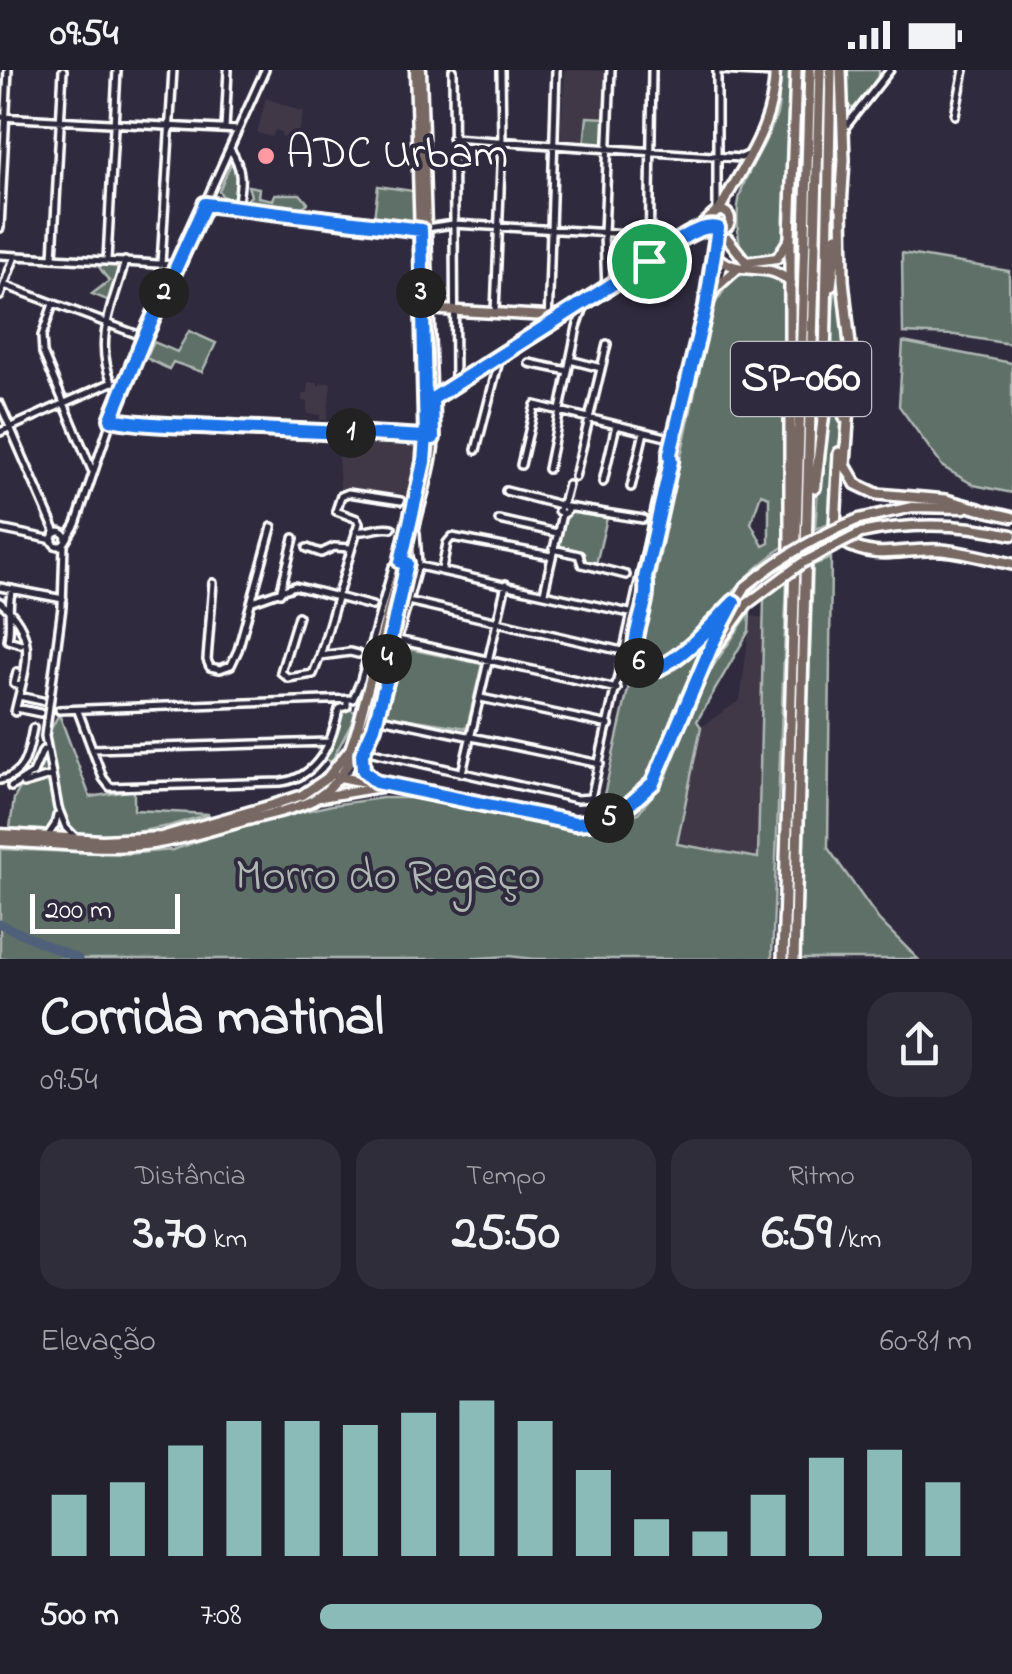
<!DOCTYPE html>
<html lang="pt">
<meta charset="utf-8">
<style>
body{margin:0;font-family:"Indie Flower",sans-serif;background:#2f2d3a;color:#f1f3f6;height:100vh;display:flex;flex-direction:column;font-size:38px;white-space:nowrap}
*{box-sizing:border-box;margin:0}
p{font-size:32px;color:#a3a3aa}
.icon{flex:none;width:55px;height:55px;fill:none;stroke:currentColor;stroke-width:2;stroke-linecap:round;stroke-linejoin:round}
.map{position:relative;height:889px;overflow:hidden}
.sheet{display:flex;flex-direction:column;background:#23202e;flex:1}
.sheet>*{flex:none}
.scale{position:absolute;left:30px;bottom:25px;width:150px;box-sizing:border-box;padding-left:10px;border:5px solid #fff;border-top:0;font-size:28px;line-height:35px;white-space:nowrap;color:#fff;-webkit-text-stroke:8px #2f2a3d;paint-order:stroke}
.pin{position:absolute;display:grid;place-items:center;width:85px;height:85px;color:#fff;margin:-42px;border:5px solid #fff;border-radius:50%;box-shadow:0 2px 10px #0007}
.km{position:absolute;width:50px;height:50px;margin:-25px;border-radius:50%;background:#222;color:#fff;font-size:28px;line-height:50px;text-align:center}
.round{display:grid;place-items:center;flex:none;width:105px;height:105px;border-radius:30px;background:#2f2d3a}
.overview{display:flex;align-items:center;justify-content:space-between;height:170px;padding:0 40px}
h1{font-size:55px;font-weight:800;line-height:75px}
.figures{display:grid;grid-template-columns:repeat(3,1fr);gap:15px;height:170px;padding:10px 40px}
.figures div{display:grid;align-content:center;border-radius:25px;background:#2f2d3a;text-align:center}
.figures b{font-size:50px;font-weight:800}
.figures small{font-size:28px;font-weight:400}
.figures p{font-size:28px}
.chart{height:280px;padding:20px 40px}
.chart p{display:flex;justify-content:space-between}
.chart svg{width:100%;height:180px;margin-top:10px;stroke:#8bbbb9;stroke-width:6}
ul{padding:0 40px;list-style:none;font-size:32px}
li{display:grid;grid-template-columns:160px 120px 1fr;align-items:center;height:75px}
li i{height:25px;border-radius:12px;background:#8bbbb9}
.status{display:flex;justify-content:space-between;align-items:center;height:70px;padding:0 50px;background:#23202e;direction:ltr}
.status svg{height:28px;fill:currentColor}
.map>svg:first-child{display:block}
</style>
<div class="status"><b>09:54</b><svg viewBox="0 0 49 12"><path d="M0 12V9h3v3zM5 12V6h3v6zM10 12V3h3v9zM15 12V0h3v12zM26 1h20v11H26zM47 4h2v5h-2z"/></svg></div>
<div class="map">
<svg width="1012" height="889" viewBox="0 0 1012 889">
<rect width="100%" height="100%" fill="#2f2a3d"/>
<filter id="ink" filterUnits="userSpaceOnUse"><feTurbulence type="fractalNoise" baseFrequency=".01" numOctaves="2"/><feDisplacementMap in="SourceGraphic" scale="20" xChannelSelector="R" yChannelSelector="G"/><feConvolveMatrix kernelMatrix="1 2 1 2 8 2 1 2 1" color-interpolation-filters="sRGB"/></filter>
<g filter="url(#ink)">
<!-- built -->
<path fill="#413747" d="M565,0L609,1L606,76L560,73Z
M266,28L304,42L297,70L281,66V62L275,60L272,67L257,63Z
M308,312L318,313L319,317L321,313H331L327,350H320V345L307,344V332L302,331V324H308Z
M337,370L421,374L415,425L340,421Z
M751,546L765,548L758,788L677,775L701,657L740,630Z"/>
<!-- green -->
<path fill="#5e6f67" stroke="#aeb7b3" stroke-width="2.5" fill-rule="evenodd" d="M778,0H790L785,170L777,186L756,188L741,181C727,114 755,103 776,47C781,34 778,15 778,0Z
M845,0H879V5L855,39L847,36Z
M587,47L606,48L604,78L584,76Z
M231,93L239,103L235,126L226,131L219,121Z
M248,116L259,118L258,127L273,130L275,124H300L308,133L299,140L245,132L251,126Z
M378,116L413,121L417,152L374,149Z
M841,170L849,275L846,329L838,325L828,329L830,264Z
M902,183L1009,201L1010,274L955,265L903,263Z
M97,194L118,195L112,232L92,224L109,211Z
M769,202L783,212L784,476C769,488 754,499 741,513C723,531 673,604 645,589L640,577L713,237L733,206ZM761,424L769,427V473L763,476L751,453Z
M189,261L216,273L202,302L173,292L169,299L146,288L154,272L177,282Z
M903,272L1012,293V423L974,415L943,397L899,336Z
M838,332L845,346L838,378L834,451L815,459L824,342Z
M568,440L607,448L596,494L583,491L584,483L558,477Z
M831,488L828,778L879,850L918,889H800L813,495Z
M787,509L772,889H533L509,886L465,889H0V779L126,784L173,780L245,755L332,735L382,728H411L583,761L608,756L638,743L665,710L707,605L750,542L749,561L697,651L701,657L677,774L758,788L764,528Z
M714,559L652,711L627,736L599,747L634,593L643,603L658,604Z
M404,578L482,594L467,658L384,645Z
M347,638L357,643L331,692L322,687L339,639Z
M59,644L90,727L134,720V740L209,744L169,756L120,765L10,758L14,729Z"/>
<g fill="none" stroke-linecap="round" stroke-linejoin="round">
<!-- river -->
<path stroke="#4f617a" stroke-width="9" d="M0,854L78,889"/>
<!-- minor casing -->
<g stroke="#fff" stroke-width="12">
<path id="minor" d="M453,0L455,314
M719,0L775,3
M955,45L964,0
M0,47L238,60
M846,56L890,0
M225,59L228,0
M452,68L741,88L750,84
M230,79C244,100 241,113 237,138
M205,134L413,160L453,154L648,165
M717,142V0
M0,158L8,0
M0,185L176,195
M714,185L706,237L719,215L724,194
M53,188L63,0
M107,190L117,0
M649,191L652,0
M161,194L173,0
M4,215L144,267
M606,221L604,163L611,0
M0,226L15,186
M53,234L42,266L43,283L92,400
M495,242L502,72L501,0
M548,257L556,0
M570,290L601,298
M529,293L568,301
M112,312C93,270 114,233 125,191
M0,334L56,463
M112,349L425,367
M0,362L112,312L123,315
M476,380L500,287
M521,395L535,335L674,369
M548,399L577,257L584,237
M575,407L607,274
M603,412L616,355
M631,417L644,362
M506,421L560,435
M562,434L568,439L564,444L558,441Z
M563,434L568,415
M567,437L643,449
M499,450L557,463
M0,459L53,470
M356,461C370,463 379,455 392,458
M52 469a7 7 0 1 1 14 0a7 7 0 1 1-14 0Z
M66,471L76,454L123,315L265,0
M64,474L62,537L45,666L58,738L66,758L75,767
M307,478L321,483L334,477L351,478
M553,479L579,485L582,494L626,505
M442,499L447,473L452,467L551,486
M213,513L207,590L210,597L220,599L231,595L238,580L272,457
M0,517L63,529
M12,519C6,538 12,551 8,570L21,574
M544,522L562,444
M280,523L294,468
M253,531L295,516L372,536
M408,531L626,582
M0,532C41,566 25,598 15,642
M638,532L670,387
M298,546L281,602L288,608L313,604L320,586L359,453L357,449L336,441L341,426L348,423L401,431
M398,570L617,619
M320,586L350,582L358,584
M17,602L14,614L21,616
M19,626L42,631
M481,628L609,655
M16,638L40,643
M59,640L353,629L361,610L393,497L401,492L634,544
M78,641L103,708L110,717L281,712C319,707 332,672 339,639L347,636V629
M376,647L600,694
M92,679L329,672
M364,680L577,729L591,728L666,390L706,237
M462,703L506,514
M343,707L364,680L374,657L418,494L416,463
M0,710C27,705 28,681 33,658
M23,714L50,706
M11,717L33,703L43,680
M47,767L55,755L57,746"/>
</g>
<!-- major casing -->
<g stroke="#fff" stroke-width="15">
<path id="major" d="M712 150a9 9 0 1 1 18 0a9 9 0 1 1-18 0Z
M719,141C745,91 774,58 775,0
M718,159L714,185C742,210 766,188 791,213
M728,169L746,192L777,188L790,168
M719,215L737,199
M424,239L565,247
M432,329L606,221L696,161L713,145
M978,439L1012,447
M859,449L912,437L964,438
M861,463C912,452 960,453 1012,465
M645,507C651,534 635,559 636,586L647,598C676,601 705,562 724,542
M713,581L747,534
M362,684L363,701L373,709
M335,706L560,751L590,752L621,743L653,713L713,569L746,516
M321,727L386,716
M0,764L102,770L161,767L272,735L302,725L327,708L350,679L358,656L401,492L424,392L426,367L415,0
M0,771C47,773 97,780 144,775C179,771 214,759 248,750C269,744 294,740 313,730C379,695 400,526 414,458C420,430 430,405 433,377L421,0"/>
</g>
<!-- highway casing -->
<g stroke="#fff" stroke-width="16">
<path id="highway" d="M841,0L844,90L841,137
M842,131L843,210L852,293L845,395L856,414L877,424L946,430L979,439
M831,216L837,167
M826,340L838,332L842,334L845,348
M839,383L835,457L842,471C878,493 904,477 942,480C965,482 989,489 1012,494
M815,418L824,342L831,0
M790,502V167L796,0
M783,889L810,0
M794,889L820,0"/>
</g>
<!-- minor -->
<use href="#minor" stroke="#2f2a3d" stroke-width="5"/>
<!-- major -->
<use href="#major" stroke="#776864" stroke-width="8"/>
<!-- highway -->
<use href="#highway" stroke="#776864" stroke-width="9"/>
<!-- major-bridge casing -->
<g stroke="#fff" stroke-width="15" stroke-linecap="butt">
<path id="major-bridge" d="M746,516C781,487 817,466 859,449
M747,534L802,493L861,463"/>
</g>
<!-- major-bridge -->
<use href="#major-bridge" stroke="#776864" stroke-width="8"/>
</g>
</g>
<g fill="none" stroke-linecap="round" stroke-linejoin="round" filter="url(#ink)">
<!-- route casing -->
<g stroke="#fff" stroke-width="20">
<path id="route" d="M649,191L432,329L433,368L426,367C357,363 287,361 218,357C183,355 146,356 111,349L144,268L205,134L421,160L426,367L424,392L401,492L407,493L386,589L392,590L374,657L362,684L363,700L376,712L575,753L600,751L620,743L653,713L714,570L734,532C710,556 688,584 657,599L639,594C626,567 652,536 645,508L671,391L670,384L706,236L718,158C697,152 667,180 649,191"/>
</g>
<!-- route -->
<use href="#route" stroke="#1a73e8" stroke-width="12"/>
</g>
<!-- markers -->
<circle fill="#ff9aa2" stroke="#2f2a3d" stroke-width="4" cx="266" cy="86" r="10"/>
<g text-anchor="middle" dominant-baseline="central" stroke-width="8" stroke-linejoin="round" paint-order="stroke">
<!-- shield labels -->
<rect fill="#2f2a3d" stroke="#c1bfc5" stroke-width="2.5" x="731" y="272" width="140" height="74" rx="8"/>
<g font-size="42" font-weight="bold" fill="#fff">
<text x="801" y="309">SP-060</text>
</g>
<!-- poi labels -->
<g font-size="45" fill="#fff" stroke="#2f2a3d" text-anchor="start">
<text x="286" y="86">ADC Urbam</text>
</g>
<!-- park labels -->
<g font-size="45" fill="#aeb7b3" stroke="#2f2a3d">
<text x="388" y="808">Morro do Regaço</text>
</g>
</g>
</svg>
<div class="scale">200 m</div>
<div class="pin" style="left:649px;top:191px;background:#1e9e55"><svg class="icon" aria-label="arrive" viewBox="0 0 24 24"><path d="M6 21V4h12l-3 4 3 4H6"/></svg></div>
<b class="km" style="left:351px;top:363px">1</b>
<b class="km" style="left:164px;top:223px">2</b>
<b class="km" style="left:421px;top:223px">3</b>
<b class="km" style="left:387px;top:589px">4</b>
<b class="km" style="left:609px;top:748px">5</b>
<b class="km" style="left:639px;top:593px">6</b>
</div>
<section class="sheet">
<div class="overview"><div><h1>Corrida matinal</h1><p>09:54</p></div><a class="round"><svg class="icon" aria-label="share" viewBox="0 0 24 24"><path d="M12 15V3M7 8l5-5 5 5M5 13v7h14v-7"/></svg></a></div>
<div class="figures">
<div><p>Distância</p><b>3.70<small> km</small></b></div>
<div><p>Tempo</p><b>25:50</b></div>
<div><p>Ritmo</p><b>6:59<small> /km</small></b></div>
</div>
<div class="chart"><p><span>Elevação</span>60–81 m</p>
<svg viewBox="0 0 160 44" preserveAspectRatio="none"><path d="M5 44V29M15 44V26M25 44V17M35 44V11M45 44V11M55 44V12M65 44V9M75 44V6M85 44V11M95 44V23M105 44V35M115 44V38M125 44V29M135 44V20M145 44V18M155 44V26"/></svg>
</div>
<ul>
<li><b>500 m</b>7:08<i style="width:77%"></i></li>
</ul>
</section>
